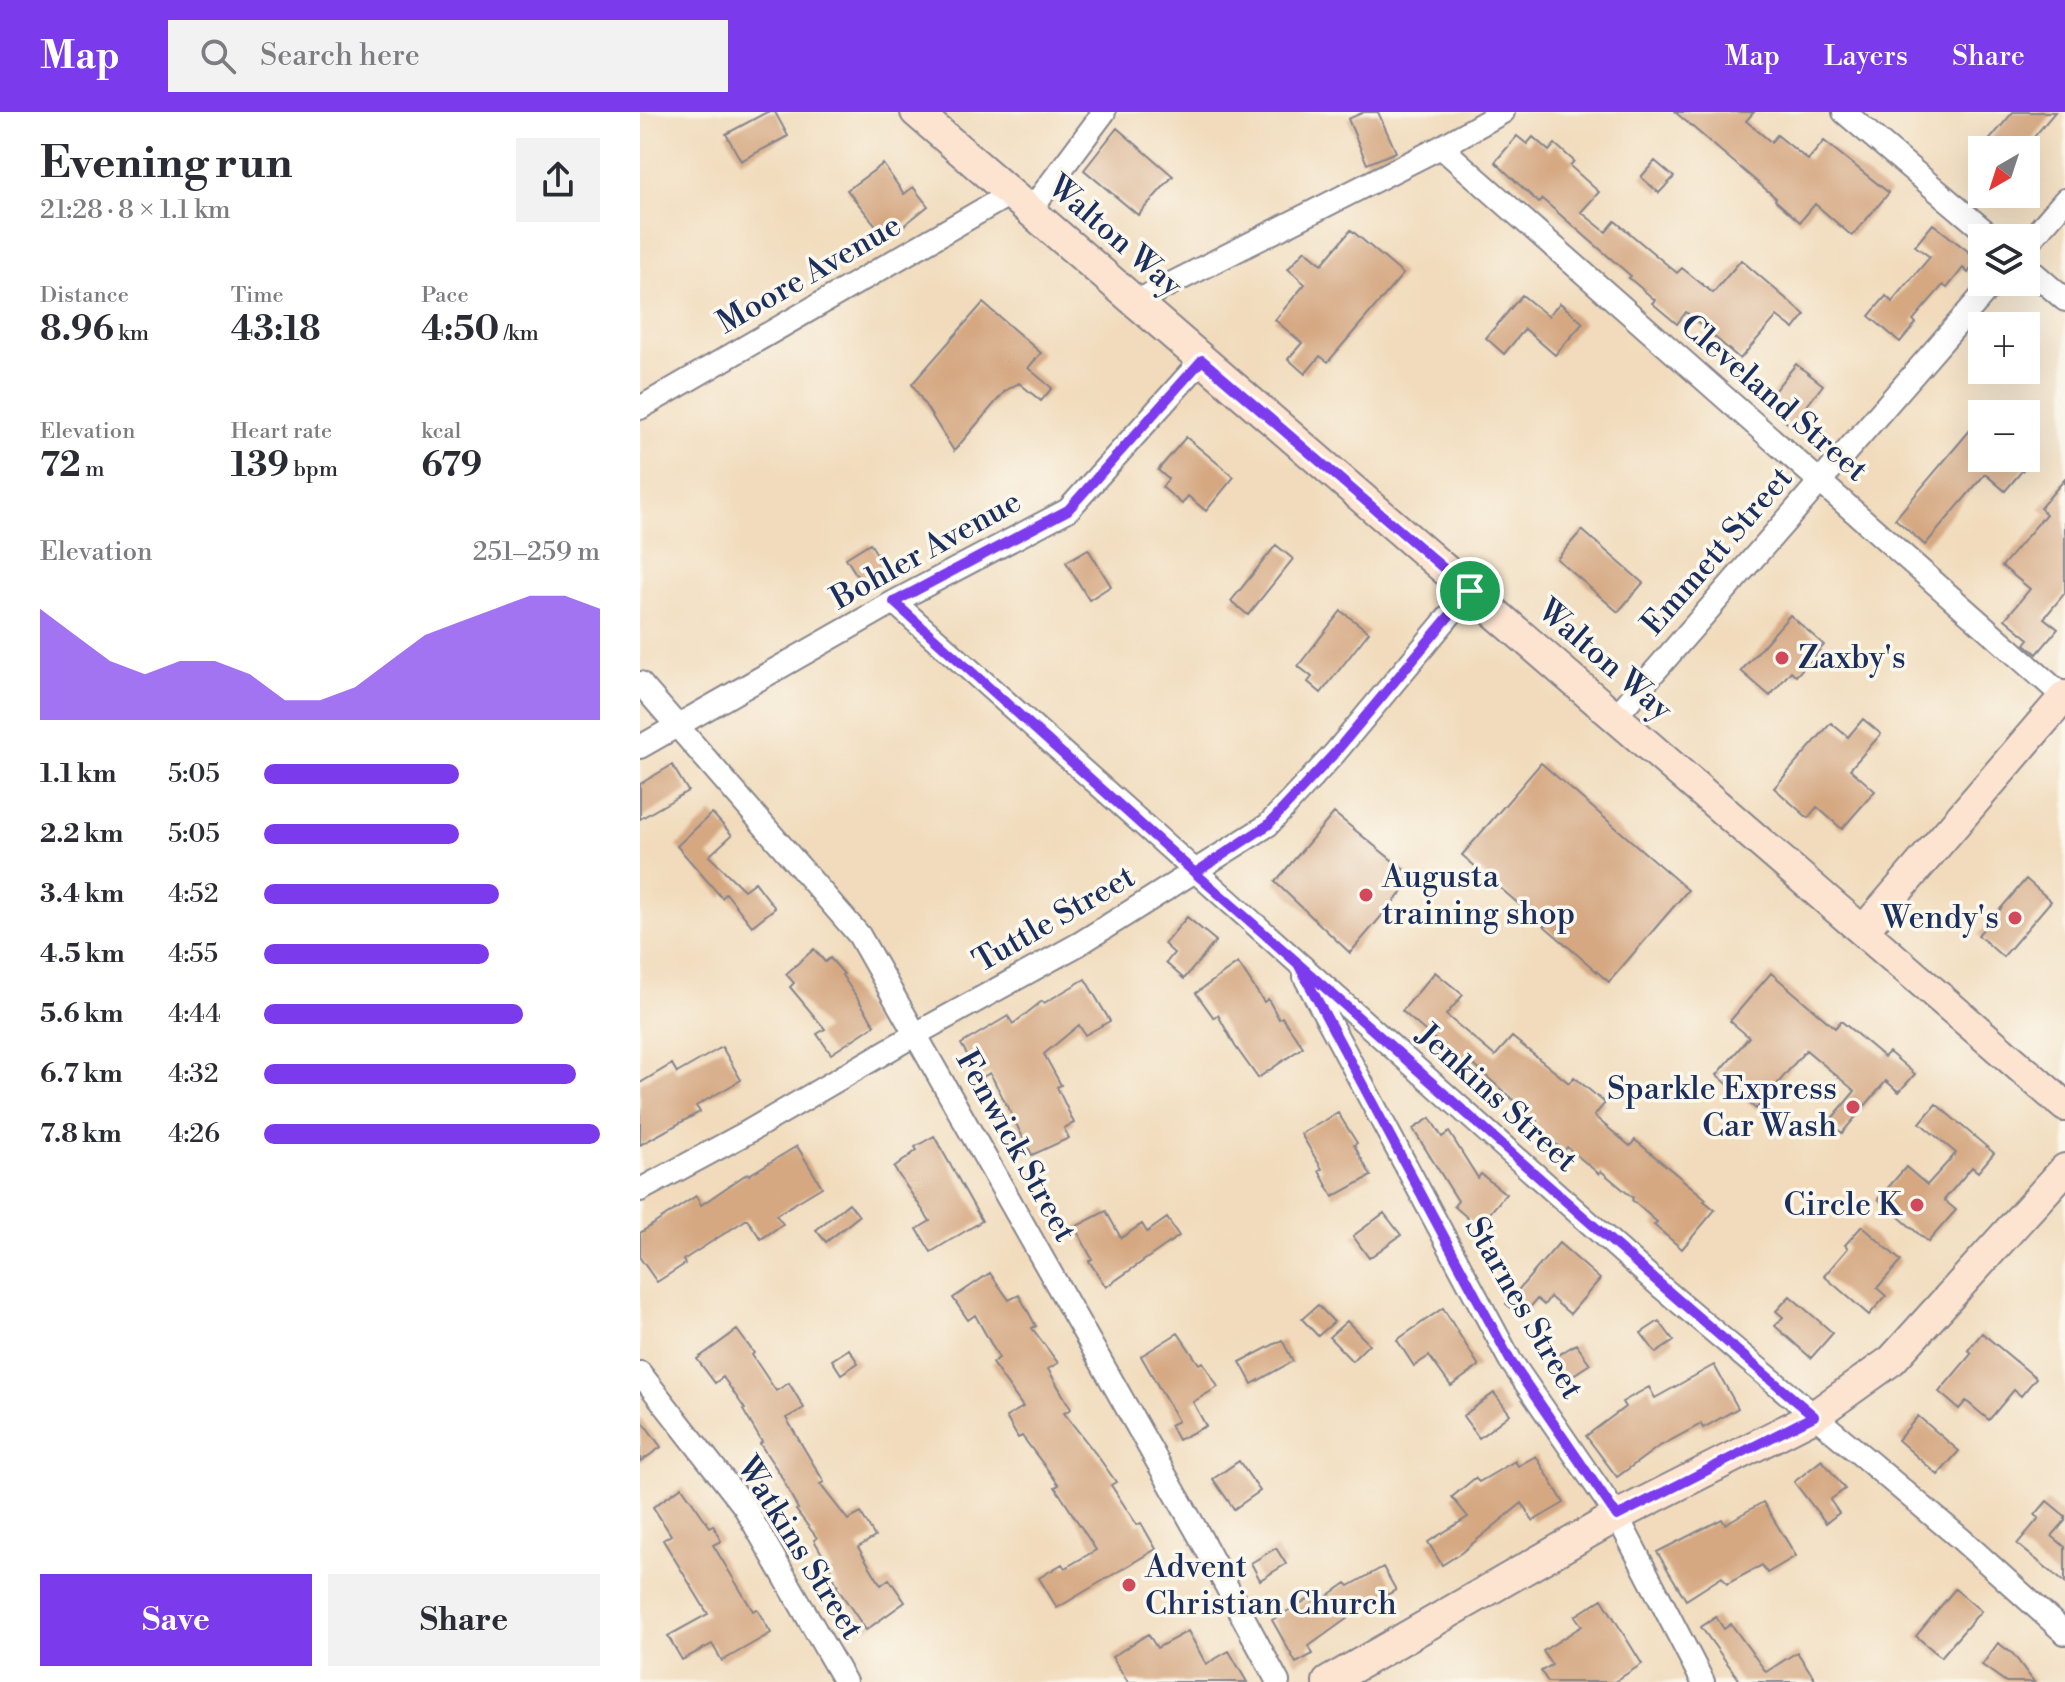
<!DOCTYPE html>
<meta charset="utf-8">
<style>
body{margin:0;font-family:"Libre Bodoni",serif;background:#f2f2f3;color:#2b2b33;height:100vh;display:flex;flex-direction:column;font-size:30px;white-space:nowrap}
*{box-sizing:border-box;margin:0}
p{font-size:26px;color:#7c7c81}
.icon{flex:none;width:44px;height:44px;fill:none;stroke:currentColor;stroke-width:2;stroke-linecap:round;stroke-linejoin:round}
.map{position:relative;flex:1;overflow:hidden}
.side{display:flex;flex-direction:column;background:#fff;width:640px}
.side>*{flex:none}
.needle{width:52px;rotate:219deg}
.controls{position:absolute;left:1328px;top:24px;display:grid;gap:16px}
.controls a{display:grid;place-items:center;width:72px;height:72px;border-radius:0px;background:#fff;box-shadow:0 8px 32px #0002;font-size:40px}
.pin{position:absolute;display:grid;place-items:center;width:68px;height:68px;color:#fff;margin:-34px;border:4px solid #fff;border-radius:50%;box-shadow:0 2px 8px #0007}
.round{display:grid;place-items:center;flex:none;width:84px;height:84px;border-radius:0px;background:#f2f2f3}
.overview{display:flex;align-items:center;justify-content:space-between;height:136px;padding:0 40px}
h1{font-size:44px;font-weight:700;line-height:60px}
.stats{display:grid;grid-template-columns:repeat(3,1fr);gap:12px;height:136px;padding:8px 40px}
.stats div{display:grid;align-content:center}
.stats b{font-size:34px;font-weight:700}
.stats small{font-size:22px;font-weight:400}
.stats p{font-size:22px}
.chart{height:224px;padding:16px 40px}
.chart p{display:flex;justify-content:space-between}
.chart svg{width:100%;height:144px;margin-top:8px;fill:#7c3aed;opacity:.7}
.action{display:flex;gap:16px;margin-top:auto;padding:16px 40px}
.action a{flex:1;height:92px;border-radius:0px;background:#7c3aed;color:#fff;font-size:32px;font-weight:700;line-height:92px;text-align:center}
.action a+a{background:#f2f2f3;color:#2b2b33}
ul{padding:0 40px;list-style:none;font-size:26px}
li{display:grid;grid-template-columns:128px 96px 1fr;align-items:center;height:60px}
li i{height:20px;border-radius:10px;background:#7c3aed}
header{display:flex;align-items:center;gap:48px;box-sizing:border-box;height:112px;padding:0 40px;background:#7c3aed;color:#fff}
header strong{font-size:38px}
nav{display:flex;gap:44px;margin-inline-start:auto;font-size:28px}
.search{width:560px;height:72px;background:#f2f2f3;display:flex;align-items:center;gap:20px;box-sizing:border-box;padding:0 28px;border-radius:0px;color:#7c7c81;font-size:30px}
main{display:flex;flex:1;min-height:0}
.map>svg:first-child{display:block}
</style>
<header>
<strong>Map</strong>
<div class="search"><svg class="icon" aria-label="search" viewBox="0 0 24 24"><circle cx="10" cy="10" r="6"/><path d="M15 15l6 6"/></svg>Search here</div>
<nav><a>Map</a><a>Layers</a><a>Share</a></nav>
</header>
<main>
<section class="side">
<div class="overview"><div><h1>Evening run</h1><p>21:28 · 8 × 1.1 km</p></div><a class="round"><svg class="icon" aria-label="share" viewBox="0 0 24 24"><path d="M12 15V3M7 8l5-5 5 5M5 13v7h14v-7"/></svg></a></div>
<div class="stats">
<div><p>Distance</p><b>8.96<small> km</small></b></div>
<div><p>Time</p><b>43:18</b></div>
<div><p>Pace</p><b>4:50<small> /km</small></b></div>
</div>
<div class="stats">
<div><p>Elevation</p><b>72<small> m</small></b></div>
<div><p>Heart rate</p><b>139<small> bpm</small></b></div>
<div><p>kcal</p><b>679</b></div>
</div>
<div class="chart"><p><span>Elevation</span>251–259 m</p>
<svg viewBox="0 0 160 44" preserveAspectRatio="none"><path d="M0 44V10L10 18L20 26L30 30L40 26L50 26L60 30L70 38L80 38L90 34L100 26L110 18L120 14L130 10L140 6L150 6L160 10V44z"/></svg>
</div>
<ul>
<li><b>1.1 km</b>5:05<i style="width:58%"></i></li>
<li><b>2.2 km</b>5:05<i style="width:58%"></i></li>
<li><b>3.4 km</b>4:52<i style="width:70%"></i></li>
<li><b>4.5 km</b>4:55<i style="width:67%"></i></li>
<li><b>5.6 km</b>4:44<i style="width:77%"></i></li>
<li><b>6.7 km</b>4:32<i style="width:93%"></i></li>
<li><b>7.8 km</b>4:26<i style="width:100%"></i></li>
</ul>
<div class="action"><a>Save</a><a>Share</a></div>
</section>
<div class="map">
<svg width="1425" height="1570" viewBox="0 0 1425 1570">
<rect width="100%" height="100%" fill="#fbf7ec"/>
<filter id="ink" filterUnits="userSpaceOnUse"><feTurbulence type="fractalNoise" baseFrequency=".0125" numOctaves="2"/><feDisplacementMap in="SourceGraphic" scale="16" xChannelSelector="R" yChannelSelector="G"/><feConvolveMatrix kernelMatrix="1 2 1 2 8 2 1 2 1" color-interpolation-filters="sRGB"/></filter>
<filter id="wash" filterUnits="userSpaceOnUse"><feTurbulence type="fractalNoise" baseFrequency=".006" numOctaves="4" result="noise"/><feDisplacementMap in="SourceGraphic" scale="32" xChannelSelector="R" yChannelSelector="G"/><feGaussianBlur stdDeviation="1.8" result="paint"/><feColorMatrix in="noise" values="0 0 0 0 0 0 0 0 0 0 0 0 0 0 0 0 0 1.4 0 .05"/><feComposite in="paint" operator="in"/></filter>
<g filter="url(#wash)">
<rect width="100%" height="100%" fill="#f1dbbc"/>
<g id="blocks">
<!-- building -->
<path fill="#d5a882" d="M127,0H135L148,24L101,49L86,22Z
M724,0H738L756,40L727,52L708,7Z
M1035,0H1114L1106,9L1131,30L1137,23L1168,48L1184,29L1249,81L1212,124L1175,92L1160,110L1135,88L1136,86Z
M1373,0H1415L1383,38H1341Z
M477,16L533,64L498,103L444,58Z
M877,24L887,32L893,25L909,39L915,32L934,49L930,54L959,80L941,100L966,120L975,109L1037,161L1042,156L1073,181L1101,148L1165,203L1154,217L1137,204L1100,247L1046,200L1037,212L1012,191L1015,188L989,166L991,164L902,87L899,91L855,50Z
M1015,49L1034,65L1019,81L1001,65Z
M243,52L264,82L273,75L288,94L247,127L207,78Z
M1293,112L1338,147L1328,161L1323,156L1307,176L1303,173L1273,208L1276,211L1260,230L1229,204L1246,184L1252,190L1290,145L1275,134Z
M711,118L763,162L688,250L680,244L665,262L648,247L662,231L635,208L665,172L648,157L665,138L682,152Z
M882,183L908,204L920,191L943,211L915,243L885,217L864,242L846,226Z
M343,191L401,241L388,256L412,276L401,289L379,271L365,279L314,339L272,272Z
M1156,252L1183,273L1151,314L1134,300L1140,292L1130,284Z
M1342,304V346H1393L1365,379L1345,362L1285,433L1255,407Z
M546,325L594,365L566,399L548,384L542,392L522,375L528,367L518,358Z
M1425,367V481L1404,506L1418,517L1397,542L1385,532L1389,527L1365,507L1390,477L1362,454L1406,402L1400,396Z
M942,418L1003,471L978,500L917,447Z
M230,431L249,462L226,478L206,446Z
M636,433L653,447L608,503L591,489Z
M448,437L471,474L449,488L426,450Z
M701,499L729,520L681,581L668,570L672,565L658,554Z
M1150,503L1184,533L1156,564L1151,559L1130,584L1101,559Z
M1223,607L1241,622L1210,657L1235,679L1202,717L1177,695L1168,706L1134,676L1191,611L1208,625Z
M901,651L1048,778L969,870L822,743Z
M32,653L48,679L0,707V672Z
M72,701L92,723L69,744L104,778L115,770L135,796L112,814L86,781L82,786L37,734Z
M694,701L774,766L710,841L635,770Z
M1386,767L1411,789L1363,845L1338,823Z
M547,805L576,829L544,867L526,851L534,841L524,832Z
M174,837L185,850L190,846L204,862L202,863L235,913L191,942L177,922L185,917L150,875L154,871L146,862Z
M598,851L624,890L628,887L639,907L642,905L663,935L618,966L595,934L578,903L574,906L556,881Z
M795,860L823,883L806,903L855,944L872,925L929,971L934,965L965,991L954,1004L990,1034L995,1028L1066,1087L1064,1089L1075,1098L1042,1137L1014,1113L1017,1110L992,1088L993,1086L961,1059L959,1062L927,1035L924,1039L893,1012L897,1009L827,947L823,952L762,899Z
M1131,861L1195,916L1201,909L1244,945L1249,940L1275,962L1259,980L1246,969L1202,1021L1189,1010L1215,979L1166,938L1116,997L1077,963L1109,925L1090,909Z
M445,867L470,909L445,923L439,913L404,942L421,973L417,975L434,1011L424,1016L429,1026L392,1043L350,961L341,966L321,932L368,904L373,912L402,889L404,891Z
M82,935L101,968L56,994L60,1000L0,1033V971L32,952L37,961Z
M1296,992L1354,1041L1338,1060L1332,1055L1304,1088L1316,1098L1288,1130L1238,1087L1266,1055L1287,1073L1316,1041L1280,1011Z
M698,1001L717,1031L714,1033L731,1064L693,1085L679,1059L682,1057L661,1022Z
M790,1006L802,1025L809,1020L838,1066L841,1062L866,1082L838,1115L814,1094L818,1089L773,1017Z
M294,1024L342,1109L291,1140L277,1117L290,1109L254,1056L277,1038L275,1035Z
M157,1034L182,1075L136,1103L143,1112L121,1127L107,1107L43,1148L45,1152L17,1170L0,1146V1121L56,1084L61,1093L108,1061L109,1063Z
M209,1091L219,1104L186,1130L176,1118Z
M466,1099L481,1126L502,1112L507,1120L527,1106L539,1124L466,1175L449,1149L452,1147L435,1115Z
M744,1101L761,1123L729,1146L713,1124Z
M1222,1114L1261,1149L1237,1176L1246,1184L1229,1203L1184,1164L1208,1136L1205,1133Z
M919,1131L960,1167L930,1202L910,1185L904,1193L897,1187L882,1205L866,1192Z
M350,1161L369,1188L379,1183L396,1214L392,1216L418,1251L408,1257L431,1297L424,1301L459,1346L476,1370L471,1373L497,1413L501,1411L516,1437L417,1496L399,1466L422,1452L425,1456L456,1438L415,1375L419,1373L382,1324L378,1326L366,1305L383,1295L352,1251L359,1246L335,1203L328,1208L313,1186Z
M1150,1184L1193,1221L1171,1246L1135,1214L1143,1205L1136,1199Z
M678,1193L694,1210L678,1224L662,1207Z
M803,1196L839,1254L811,1274L789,1244L774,1254L757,1228Z
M707,1209L729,1232L712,1249L689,1225Z
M1019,1209L1034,1229L1016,1241L1001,1221Z
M97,1218L114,1241L112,1243L136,1279L149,1271L164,1296L146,1306L184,1370L180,1372L208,1408L221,1401L235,1425L218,1435L241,1473L249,1467L265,1490L226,1518L196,1474L198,1473L190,1460L192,1459L174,1428L177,1426L156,1398L158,1397L140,1362L120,1332L122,1330L103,1298L105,1297L83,1265L75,1271L57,1247Z
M538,1221L559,1252L563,1250L578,1275L553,1290L566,1314L538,1328L530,1313L538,1309L501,1244Z
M1342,1221L1396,1266L1381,1284L1374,1278L1349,1308L1326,1289L1319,1297L1299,1280L1332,1241L1328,1238Z
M642,1228L653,1249L612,1272L600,1250Z
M936,1232L950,1252L921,1271L907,1250Z
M209,1237L218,1251L201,1262L192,1248Z
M1074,1253L1098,1296L1063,1316L1061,1312L1018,1335L977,1365L946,1324L985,1295L982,1290L1009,1275L1015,1286Z
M854,1281L870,1302L839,1326L823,1304Z
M1278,1304L1319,1339L1298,1363L1258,1328Z
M0,1306L21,1335L0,1350Z
M896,1344L924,1391L893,1409L882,1391L821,1441L802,1453L788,1430L828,1405L812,1385L835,1366L839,1370L875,1349L878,1354Z
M1182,1348L1205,1377L1190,1388L1199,1401L1186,1411L1154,1370Z
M599,1349L620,1379L594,1397L573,1367Z
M42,1375L70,1415L73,1413L81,1429L73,1433L113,1499L117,1497L131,1521L82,1549L72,1532L42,1548L28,1524L68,1502L23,1428L31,1423L13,1395Z
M1407,1389L1425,1404V1409L1412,1424L1425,1435V1471L1377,1432L1399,1406L1395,1403Z
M1123,1390L1156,1444L1127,1461L1122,1453L1087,1472L1082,1465L1046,1488L1017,1440L1082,1407L1085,1412Z
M636,1436L646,1452L620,1468L611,1451Z
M743,1455L756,1478L734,1490L733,1488L669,1534L673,1542L656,1551L632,1508L672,1485L676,1492L706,1471L709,1474Z
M1315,1477L1341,1499L1301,1545L1276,1524Z
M962,1487L1002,1552L974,1570H908L901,1559L912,1553L903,1539L942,1514L935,1504Z
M1076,1505L1084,1517L1091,1512L1126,1560L1157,1540L1177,1570H1101L1061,1515Z
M548,1519L566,1552L589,1539L607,1570H488L472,1545L508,1522L517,1536Z
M1358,1531L1373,1542L1394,1570H1366L1342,1553Z"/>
</g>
</g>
<g filter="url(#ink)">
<use href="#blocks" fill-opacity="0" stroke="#86858d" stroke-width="2"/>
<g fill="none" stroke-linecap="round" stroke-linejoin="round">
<!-- street casing -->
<g stroke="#86858d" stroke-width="26">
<path id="street" d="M1204,0L1353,126
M801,35L1424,585
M390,99L464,0
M1386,133L1425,88
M1386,154L1425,188
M495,190L801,35L863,0
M0,296L370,82
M254,490L1020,1174L1321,1427L1425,1521
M0,571L219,823L559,1423L638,1570
M975,605L1354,170
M0,635L254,490L428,398L562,248
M665,865L870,1248L977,1404L1063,1570
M0,1078L106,1021L276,922L439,832L628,713L694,642L830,479
M0,1261L104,1394L205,1570"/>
</g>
<!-- secondary casing -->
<g stroke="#86858d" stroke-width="34">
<path id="secondary" d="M276,0L1425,994
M1223,819L1425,584
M688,1570L977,1404L1174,1304L1252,1248L1425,1057"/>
</g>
<!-- street -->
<use href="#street" stroke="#fff" stroke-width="22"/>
<!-- secondary -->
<use href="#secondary" stroke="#fde4d1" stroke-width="30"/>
</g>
</g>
<g fill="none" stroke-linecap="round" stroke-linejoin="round" filter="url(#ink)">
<!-- route casing -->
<g stroke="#fff" stroke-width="16">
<path id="route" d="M830,479L694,642L628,713L555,761C762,942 964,1127 1174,1304L977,1404L870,1248L657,850L555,761L254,490L428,398L562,248L830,479"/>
</g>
<!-- route -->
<use href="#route" stroke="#7c3aed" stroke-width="10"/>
</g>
<!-- markers -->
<g fill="#d1495b" stroke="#fbf7ec" stroke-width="3">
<circle cx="1142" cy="546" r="8"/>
<circle cx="726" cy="783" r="8"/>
<circle cx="1375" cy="806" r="8"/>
<circle cx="1213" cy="995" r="8"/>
<circle cx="1277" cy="1093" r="8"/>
<circle cx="489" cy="1473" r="8"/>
</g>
<g text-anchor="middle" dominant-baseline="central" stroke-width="7" stroke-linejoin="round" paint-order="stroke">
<!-- street labels -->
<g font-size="32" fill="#1b2f5e" stroke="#fbf7ec">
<text transform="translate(475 124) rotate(41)">Walton Way</text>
<text transform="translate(169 162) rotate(-30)">Moore Avenue</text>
<text transform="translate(1134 286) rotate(41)">Cleveland Street</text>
<text transform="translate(286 438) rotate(-29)">Bohler Avenue</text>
<text transform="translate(1077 439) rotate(-49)">Emmett Street</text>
<text transform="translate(965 548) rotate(41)">Walton Way</text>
<text transform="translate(414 807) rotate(-30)">Tuttle Street</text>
<text transform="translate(857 986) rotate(42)">Jenkins Street</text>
<text transform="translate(376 1034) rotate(61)">Fenwick Street</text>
<text transform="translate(884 1196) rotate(60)">Starnes Street</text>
<text transform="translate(160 1436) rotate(58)">Watkins Street</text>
</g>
<!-- poi labels -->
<g font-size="32" fill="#1b2f5e" stroke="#fbf7ec" text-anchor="start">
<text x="1158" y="546">Zaxby's</text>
<text x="742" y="765">Augusta<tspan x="742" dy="37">training shop</tspan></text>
<text x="1359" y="806" text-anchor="end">Wendy's</text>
<text x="1197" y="977" text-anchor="end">Sparkle Express<tspan x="1197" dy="37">Car Wash</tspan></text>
<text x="1261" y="1093" text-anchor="end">Circle K</text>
<text x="505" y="1455">Advent<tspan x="505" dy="37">Christian Church</tspan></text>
</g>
</g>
</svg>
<div class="controls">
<a><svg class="needle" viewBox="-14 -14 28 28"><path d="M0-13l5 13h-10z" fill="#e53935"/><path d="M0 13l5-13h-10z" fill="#7c7c81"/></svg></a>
<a><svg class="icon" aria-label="layers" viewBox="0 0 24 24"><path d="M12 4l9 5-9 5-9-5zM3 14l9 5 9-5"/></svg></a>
<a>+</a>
<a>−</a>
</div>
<div class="pin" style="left:830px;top:479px;background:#1e9e55"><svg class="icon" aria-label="arrive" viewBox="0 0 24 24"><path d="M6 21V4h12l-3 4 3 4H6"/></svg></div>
</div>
</main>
